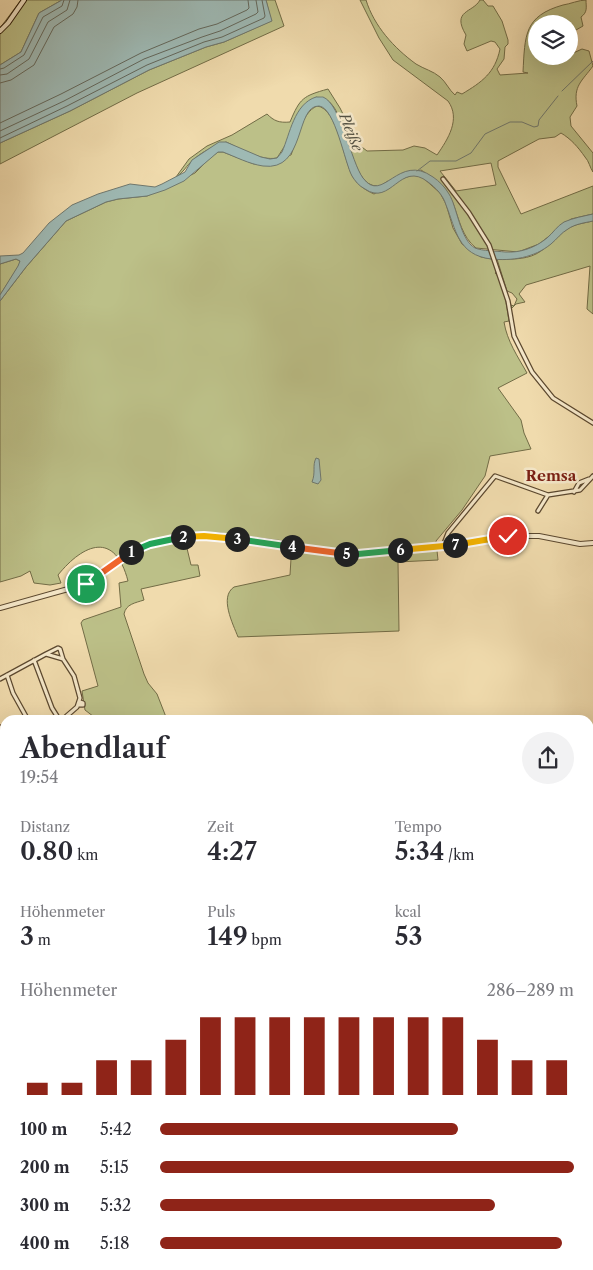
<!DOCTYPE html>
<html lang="de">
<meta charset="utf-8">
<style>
body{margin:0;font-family:"Libre Caslon Text",serif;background:#f2f2f3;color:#2b2b33;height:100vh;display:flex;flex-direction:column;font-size:19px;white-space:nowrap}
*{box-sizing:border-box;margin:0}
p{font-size:16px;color:#7c7c81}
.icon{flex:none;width:28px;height:28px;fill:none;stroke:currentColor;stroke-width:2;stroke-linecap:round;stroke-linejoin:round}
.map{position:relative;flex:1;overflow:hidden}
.panel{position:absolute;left:0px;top:715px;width:594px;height:555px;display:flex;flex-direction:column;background:#fff;border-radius:15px 15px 0 0;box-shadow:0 5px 20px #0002}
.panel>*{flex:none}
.controls{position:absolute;left:528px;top:15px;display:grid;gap:10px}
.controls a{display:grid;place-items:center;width:50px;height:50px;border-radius:50%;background:#fff;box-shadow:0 5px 20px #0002;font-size:25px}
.pin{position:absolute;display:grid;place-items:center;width:42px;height:42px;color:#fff;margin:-21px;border:2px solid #fff;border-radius:50%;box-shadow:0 1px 5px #0007}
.km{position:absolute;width:25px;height:25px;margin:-12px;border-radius:50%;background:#222;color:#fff;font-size:14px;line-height:25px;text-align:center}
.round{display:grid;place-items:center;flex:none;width:52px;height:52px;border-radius:26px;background:#f2f2f3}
.summary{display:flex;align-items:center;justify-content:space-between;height:85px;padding:0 20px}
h1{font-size:28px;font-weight:600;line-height:38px}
.stats{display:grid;grid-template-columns:repeat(3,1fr);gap:8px;height:85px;padding:5px 20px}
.stats div{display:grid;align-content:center}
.stats b{font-size:25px;font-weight:600}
.stats small{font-size:14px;font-weight:400}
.stats p{font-size:14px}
.chart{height:140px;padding:10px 20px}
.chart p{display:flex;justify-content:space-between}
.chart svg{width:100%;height:90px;margin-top:5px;stroke:#8f2418;stroke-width:6}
ul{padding:0 20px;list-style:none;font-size:16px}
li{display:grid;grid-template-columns:80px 60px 1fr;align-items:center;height:38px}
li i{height:12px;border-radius:6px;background:#8f2418}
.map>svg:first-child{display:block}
</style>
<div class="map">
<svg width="593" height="1270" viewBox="0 0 593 1270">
<rect width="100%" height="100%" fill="#f0dbad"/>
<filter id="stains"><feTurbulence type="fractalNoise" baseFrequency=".004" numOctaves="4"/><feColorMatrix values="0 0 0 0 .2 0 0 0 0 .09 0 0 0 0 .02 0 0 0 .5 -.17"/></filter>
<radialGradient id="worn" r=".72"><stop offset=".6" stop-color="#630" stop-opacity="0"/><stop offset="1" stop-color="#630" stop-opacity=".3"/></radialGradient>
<!-- green -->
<path fill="#bcc088" stroke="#726c46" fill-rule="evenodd" d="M21,0H62L39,13L21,52L0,65V28Z
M266,0H275L284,26L137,93L0,164V143L70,111L149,70L206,47L224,42L271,21Z
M360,0H366C374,26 394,48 416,64C424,69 433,71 440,77C446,82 449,90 455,95L457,92L462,94C482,82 495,73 500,49L495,42L491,41L467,51L464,44L466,35C451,10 473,13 480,0H483L488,6H493L502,21L508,40V44L505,47L504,59L497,69L500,75L528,73L523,72C525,35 524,16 563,5C570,4 579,0 586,0C586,7 588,12 581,17L583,26L569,34V24H536V56H556L552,60L556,61L582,49L589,51L593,66C582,81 573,86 577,106L570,117L571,126L593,153V172C590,168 589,161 585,157C578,147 571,139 561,133L555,137L539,139L498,161V167L521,214L593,186V214L571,219L539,244L518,252L476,248C462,237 459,219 453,203C450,195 429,174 421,170C410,174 398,177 388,181C384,183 382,186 378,186C349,188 349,114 327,100C324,99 319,98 316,97L277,158C260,161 242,149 226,142C214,146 203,151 193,160C186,166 184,172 176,177L189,159L207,146L232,135L267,114C274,121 279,123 290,122C300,98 303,96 328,89L340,108L358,144L367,151L403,150L414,146L425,148L437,155C448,139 461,119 448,101L393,60L379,38ZM491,163L496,185L456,191L440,171Z
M317,106C338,108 344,163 353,177C358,185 365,190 374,194L404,178L413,175L421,176L440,193L446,204L453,228L462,244L481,257L492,259L497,271L495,273C504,281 507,309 509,321L504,322C507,341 518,357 527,373L498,388L521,420L524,433L531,449L490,456L485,476L462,510L436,541L438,560L398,562L399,631L238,637C233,624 219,597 234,587L290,575L292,542L220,533L185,532V540L191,565H198L200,576L141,589L144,600C135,603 126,604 124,614L144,674L148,683L157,694L166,717L158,720H98L85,710L82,691L98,686L81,623L83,620L121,607L119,583L128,581C115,531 84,543 58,575L61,583L50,585L34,583L30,571L21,576L0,582V301L26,267L66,221L106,202L118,199L147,196L195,173L211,157L218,152H223L254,164L291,155C297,140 301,113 317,106Z
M593,221V314L587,309L590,266L526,285L519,294L525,302L516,304L511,309V305L514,306L517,299L512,293L507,291L497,259C510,259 524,260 536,254C548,248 556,236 567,229C575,224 584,223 593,221Z
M16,259L20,261L19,266L0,295V264Z
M0,767L5,769V869L0,873Z
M593,804V867H589V807Z
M5,1161V1265H91L97,1270H0V1162Z
M116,1265H146L155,1270H111Z"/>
<!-- water -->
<path fill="#9eb9b4" stroke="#6f786e" d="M62,0H266L272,21L224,42L206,47L149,70L70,111L0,143V65L21,52L39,13Z
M316,97C316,97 322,97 323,97C341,104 351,162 363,178C383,205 398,152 433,177C439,181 445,187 449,194C457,206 460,240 475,248C482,251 497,251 505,252C520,253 535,248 547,238C553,233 557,226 564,222C573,218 584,216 593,214V221C584,223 575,224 568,229C561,233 557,239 551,244C534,258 512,261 491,259C458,255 456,230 446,205C443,195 436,188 428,182C400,160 391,207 365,189C359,186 355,181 352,176C345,164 335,107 319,106C295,105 306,172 263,166C249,164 236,157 223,152H218L184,181L165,190L147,196L118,199L106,202L66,221L26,267L0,301V295L18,266L20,261L16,259L0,264V256L19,255L23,253L49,223L72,205L98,194L130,184L155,187L162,184L185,172L192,160L219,142H226L261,157L270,159L277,158L282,152C290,134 294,104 316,97Z
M316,458L319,459L321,480L318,484L312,482C316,472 312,466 316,458Z"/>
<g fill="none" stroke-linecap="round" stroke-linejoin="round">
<!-- shore -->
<path stroke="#64685c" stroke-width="1" d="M0,69L4,68L24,55L43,17L62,6L64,0
M0,75L7,74L29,59L48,22L67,10L70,0
M0,83L11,80L34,65L54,27L73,14L77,7L78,0
M0,123L61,94L141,53L199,29L217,24L247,10L249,8L248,0
M0,131L64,101L144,59L202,37L220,31L256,14L258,12L256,0
M0,138L67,106L147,65L204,42L222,37L264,18L265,16L262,0"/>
<!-- stream -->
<path stroke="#6f786e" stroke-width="1" d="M562,91L593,61
M417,171L430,161H456L471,153L485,134L510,122H522L534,127L538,126L539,120L558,96"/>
<!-- minor casing -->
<g stroke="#5b482f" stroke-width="5.5">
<path id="minor" d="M443,179L469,213L489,245L508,301L514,336L532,372L553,398L593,423
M574,492L579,483L589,479
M538,511L548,495
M443,546L448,533L495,476L548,495L580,490L593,476
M34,660L52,708L57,716V720
M7,675L13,693L28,720
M0,679L46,654
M78,705H83V703L80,702
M62,720L77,707L80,698L74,676L63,659L60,649L58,648L46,654L63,659
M0,727L5,737
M0,962L5,959
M0,1072L5,1070
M0,1109L5,1119
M0,1196H5
M589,1257L593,1259
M387,1265L394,1270
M458,1270L465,1265"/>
</g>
<!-- tertiary casing -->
<g stroke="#5b482f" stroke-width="6">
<path id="tertiary" d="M0,608L86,584L132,551L167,539L190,536L221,537L338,554H358L469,544L497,538L522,536H539L580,544L593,543
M589,1210L593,1197
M558,1270L561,1265"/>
</g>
<!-- secondary casing -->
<g stroke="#291705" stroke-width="6">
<path id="secondary" d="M0,31L8,23L24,0"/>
</g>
<!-- primary casing -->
<g stroke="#291705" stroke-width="7">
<path id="primary" d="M158,1265L166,1270"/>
</g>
<!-- trunk casing -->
<g stroke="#291705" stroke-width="8">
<path id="trunk" d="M589,813L593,809
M0,1164H5
M0,1173L5,1172
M0,1183L5,1181"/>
</g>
<!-- minor -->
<use href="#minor" stroke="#f5e8ca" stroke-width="3"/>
<!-- tertiary -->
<use href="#tertiary" stroke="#f5e8ca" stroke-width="4"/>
<!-- secondary -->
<use href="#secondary" stroke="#f5e8ca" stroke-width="4"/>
<!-- primary -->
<use href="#primary" stroke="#e8be76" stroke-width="4.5"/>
<!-- trunk -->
<use href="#trunk" stroke="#e8be76" stroke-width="5"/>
</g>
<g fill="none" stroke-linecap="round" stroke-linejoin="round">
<!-- split-1 casing -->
<g stroke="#fff" stroke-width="10">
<path id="split-1" d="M86,584L131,552"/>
</g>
<!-- split-2 casing -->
<g stroke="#fff" stroke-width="10">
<path id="split-2" d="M131,552L150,544L183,537"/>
</g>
<!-- split-3 casing -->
<g stroke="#fff" stroke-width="10">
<path id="split-3" d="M183,537L204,536L237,539"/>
</g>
<!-- split-4 casing -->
<g stroke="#fff" stroke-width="10">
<path id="split-4" d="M237,539L292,547"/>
</g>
<!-- split-5 casing -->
<g stroke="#fff" stroke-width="10">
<path id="split-5" d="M292,547L346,554"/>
</g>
<!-- split-6 casing -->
<g stroke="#fff" stroke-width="10">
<path id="split-6" d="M346,554H358L400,550"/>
</g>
<!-- split-7 casing -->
<g stroke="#fff" stroke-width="10">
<path id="split-7" d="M400,550L455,545"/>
</g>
<!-- split-8 casing -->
<g stroke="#fff" stroke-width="10">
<path id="split-8" d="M455,545L508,536"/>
</g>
<!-- split-1 -->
<use href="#split-1" stroke="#f0652b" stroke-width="6"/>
<!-- split-2 -->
<use href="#split-2" stroke="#22a559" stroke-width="6"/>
<!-- split-3 -->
<use href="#split-3" stroke="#f5b400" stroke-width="6"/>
<!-- split-4 -->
<use href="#split-4" stroke="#22a559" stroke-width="6"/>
<!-- split-5 -->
<use href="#split-5" stroke="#f0652b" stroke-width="6"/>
<!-- split-6 -->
<use href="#split-6" stroke="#22a559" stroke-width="6"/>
<!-- split-7 -->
<use href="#split-7" stroke="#f5b400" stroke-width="6"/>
<!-- split-8 -->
<use href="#split-8" stroke="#f5b400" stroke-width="6"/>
</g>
<g text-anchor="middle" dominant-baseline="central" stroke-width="5" stroke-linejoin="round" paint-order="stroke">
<!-- water labels -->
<g font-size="14" font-style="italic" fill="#525042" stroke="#f5e8ca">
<text transform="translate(351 132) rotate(68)">Pleiße</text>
</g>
<!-- quarter labels -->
<g font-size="15" font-weight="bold" fill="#7a1f14" stroke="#f5e8ca">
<text x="551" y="475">Remsa</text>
</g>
</g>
<rect width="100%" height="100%" filter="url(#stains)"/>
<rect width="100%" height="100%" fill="url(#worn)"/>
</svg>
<div class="controls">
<a><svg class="icon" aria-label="layers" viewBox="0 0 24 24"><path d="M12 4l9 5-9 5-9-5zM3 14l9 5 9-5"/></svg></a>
</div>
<div class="pin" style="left:86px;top:584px;background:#1e9e55"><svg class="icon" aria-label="arrive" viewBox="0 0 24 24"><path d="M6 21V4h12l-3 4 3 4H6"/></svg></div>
<div class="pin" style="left:508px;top:536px;background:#d93025"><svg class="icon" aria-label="check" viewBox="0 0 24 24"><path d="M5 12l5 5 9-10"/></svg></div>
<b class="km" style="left:131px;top:552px">1</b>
<b class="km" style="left:183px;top:537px">2</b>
<b class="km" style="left:237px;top:539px">3</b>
<b class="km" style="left:292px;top:547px">4</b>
<b class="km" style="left:346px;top:554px">5</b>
<b class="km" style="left:400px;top:550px">6</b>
<b class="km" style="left:455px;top:545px">7</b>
<section class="panel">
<div class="summary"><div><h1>Abendlauf</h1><p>19:54</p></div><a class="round"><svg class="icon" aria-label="share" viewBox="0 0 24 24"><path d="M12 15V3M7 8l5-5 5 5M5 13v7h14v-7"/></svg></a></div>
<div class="stats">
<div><p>Distanz</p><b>0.80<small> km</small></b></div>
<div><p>Zeit</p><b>4:27</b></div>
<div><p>Tempo</p><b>5:34<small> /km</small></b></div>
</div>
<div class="stats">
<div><p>Höhenmeter</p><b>3<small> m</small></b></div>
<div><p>Puls</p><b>149<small> bpm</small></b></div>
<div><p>kcal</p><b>53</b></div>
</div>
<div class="chart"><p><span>Höhenmeter</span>286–289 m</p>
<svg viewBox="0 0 160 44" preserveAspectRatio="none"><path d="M5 44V38M15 44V38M25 44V27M35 44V27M45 44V17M55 44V6M65 44V6M75 44V6M85 44V6M95 44V6M105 44V6M115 44V6M125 44V6M135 44V17M145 44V27M155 44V27"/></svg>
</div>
<ul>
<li><b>100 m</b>5:42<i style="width:72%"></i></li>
<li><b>200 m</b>5:15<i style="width:100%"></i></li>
<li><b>300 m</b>5:32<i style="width:81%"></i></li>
<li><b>400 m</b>5:18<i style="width:97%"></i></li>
</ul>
</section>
</div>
